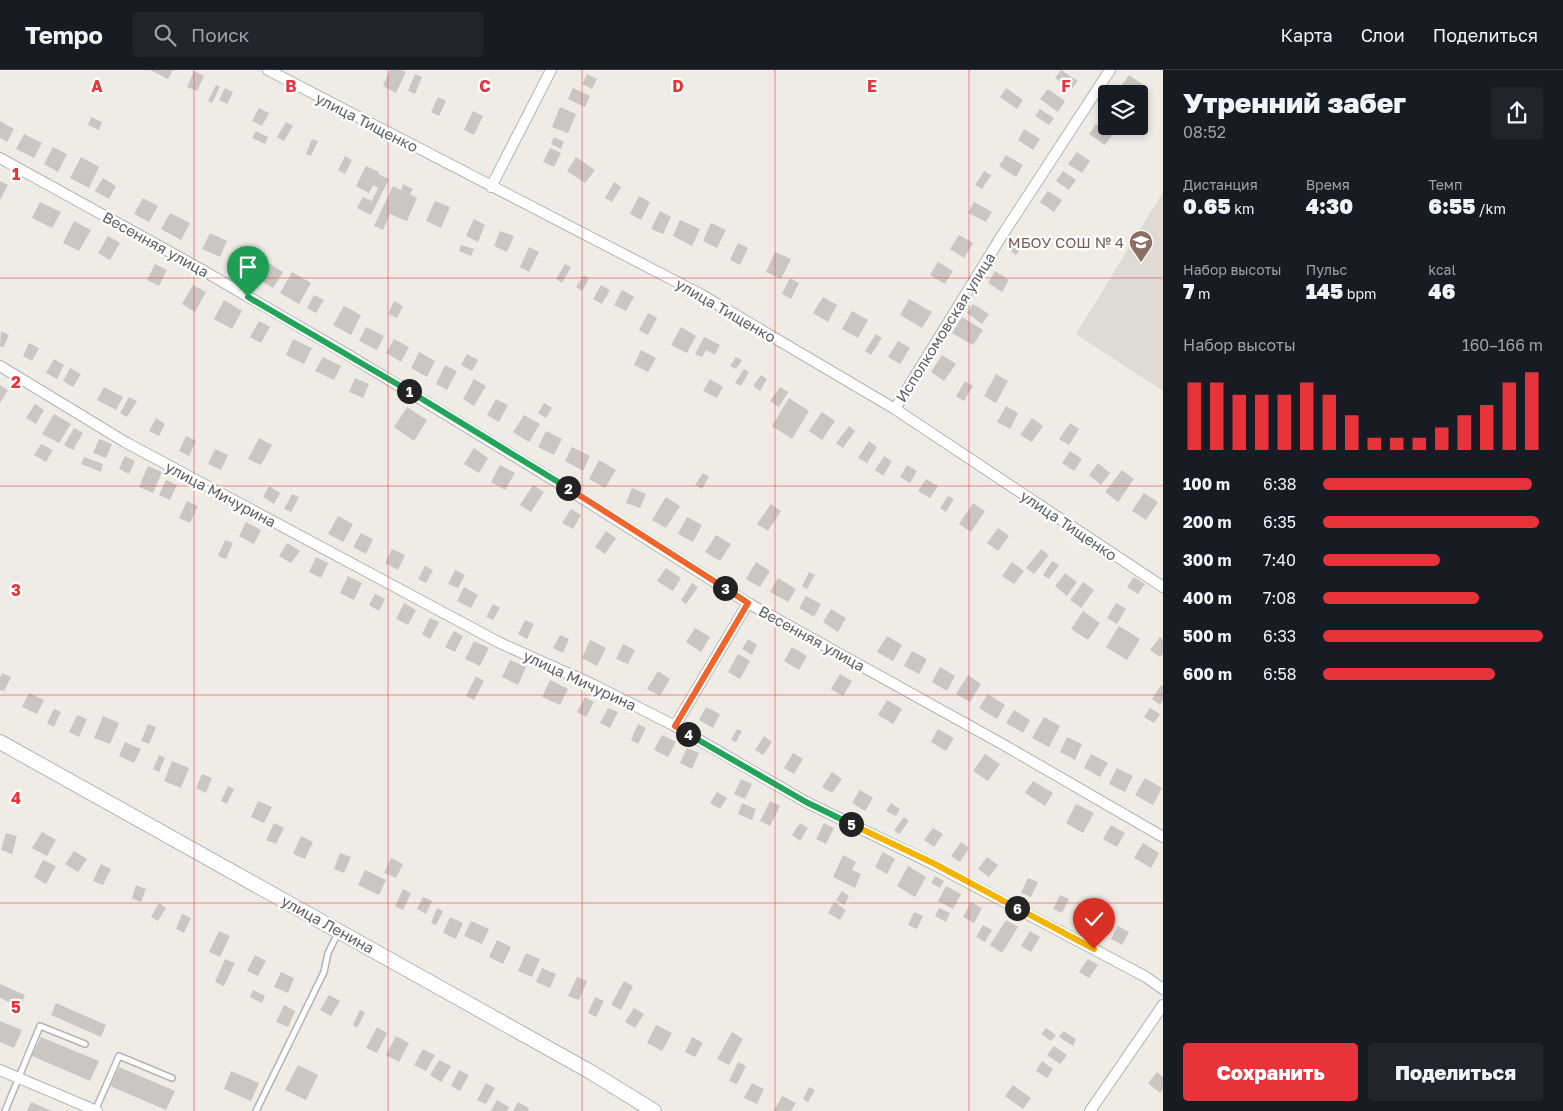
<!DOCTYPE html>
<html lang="ru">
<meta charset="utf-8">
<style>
body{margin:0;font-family:"Golos Text",sans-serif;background:#20242c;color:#f1f3f6;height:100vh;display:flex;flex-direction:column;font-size:19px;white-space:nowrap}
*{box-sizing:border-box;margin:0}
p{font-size:16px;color:#9ea1a6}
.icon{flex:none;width:28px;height:28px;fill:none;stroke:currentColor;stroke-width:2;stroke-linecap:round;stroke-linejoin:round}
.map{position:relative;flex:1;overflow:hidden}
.panel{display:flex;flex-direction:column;background:#171b24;width:400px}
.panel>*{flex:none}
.tools{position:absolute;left:1098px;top:15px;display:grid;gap:10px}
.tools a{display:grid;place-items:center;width:50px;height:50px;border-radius:5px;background:#171b24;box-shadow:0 2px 8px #0003;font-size:25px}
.pin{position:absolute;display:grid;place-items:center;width:42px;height:42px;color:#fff;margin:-51px -21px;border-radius:50% 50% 50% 0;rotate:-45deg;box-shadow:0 0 5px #0007}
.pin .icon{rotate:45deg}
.km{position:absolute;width:25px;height:25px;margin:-12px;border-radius:50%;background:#222;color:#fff;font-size:14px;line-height:25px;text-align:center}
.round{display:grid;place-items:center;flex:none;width:52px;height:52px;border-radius:5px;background:#20242c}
.overview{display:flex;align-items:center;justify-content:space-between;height:85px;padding:0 20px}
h1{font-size:28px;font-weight:800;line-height:38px}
.metrics{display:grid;grid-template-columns:repeat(3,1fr);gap:8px;height:85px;padding:5px 20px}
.metrics div{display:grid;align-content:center}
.metrics b{font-size:21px;font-weight:800}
.metrics small{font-size:14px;font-weight:400}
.metrics p{font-size:14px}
.chart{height:140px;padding:10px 20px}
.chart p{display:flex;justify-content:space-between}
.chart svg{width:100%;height:90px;margin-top:5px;stroke:#e8333a;stroke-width:6}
.cta{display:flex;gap:10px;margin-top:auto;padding:10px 20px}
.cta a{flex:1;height:58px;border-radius:5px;background:#e8333a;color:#fff;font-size:20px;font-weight:800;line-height:58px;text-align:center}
.cta a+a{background:#20242c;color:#f1f3f6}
ul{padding:0 20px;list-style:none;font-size:16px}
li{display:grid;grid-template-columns:80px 60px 1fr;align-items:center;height:38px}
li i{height:12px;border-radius:6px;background:#e8333a}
header{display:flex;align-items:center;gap:30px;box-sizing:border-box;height:70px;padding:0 25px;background:#171b24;border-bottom:1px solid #363941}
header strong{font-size:24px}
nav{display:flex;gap:28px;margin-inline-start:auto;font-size:18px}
.search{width:350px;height:45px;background:#20242c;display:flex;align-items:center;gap:12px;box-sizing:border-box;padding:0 18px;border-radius:5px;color:#9ea1a6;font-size:19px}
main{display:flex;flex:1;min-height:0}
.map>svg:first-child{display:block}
</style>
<header>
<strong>Tempo</strong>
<div class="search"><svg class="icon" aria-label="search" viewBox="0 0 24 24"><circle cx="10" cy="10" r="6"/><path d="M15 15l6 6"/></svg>Поиск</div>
<nav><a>Карта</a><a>Слои</a><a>Поделиться</a></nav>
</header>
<main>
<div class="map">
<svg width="1163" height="1041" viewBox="0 0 1163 1041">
<rect width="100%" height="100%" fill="#efece6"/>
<!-- education -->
<path fill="#dfdbd4" d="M1163,122V321L1076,264Z"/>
<!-- building -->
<path fill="#cac7c3" d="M150,0H173L168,9Z
M390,0H400L406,2L396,23L383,16Z
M1061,0L1078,11L1071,20L1055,8Z
M194,1L204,6L197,21L187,17Z
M415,4L422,7L415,24L408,21Z
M587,4L597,9L592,19L582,14Z
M1129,5L1142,14L1135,24L1122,15Z
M216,15L220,17L212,33L208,31Z
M225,18L233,22L227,34L219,30Z
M573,18L590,26L585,37L568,29Z
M1006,18L1023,30L1017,39L1000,27Z
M1048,19L1065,31L1058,42L1040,29Z
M438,27L446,31L439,46L431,42Z
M560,37L576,44L568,63L552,57Z
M259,38L269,43L262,56L252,51Z
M1040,39L1054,48L1049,55L1035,46Z
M473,41L483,46L474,65L464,60Z
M91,47L102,52L99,60L88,55Z
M0,51L14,59L7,72L0,68Z
M286,52L293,56L284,71L277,67Z
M1096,54L1112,65L1105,75L1089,64Z
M1024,59L1040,69L1033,80L1018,70Z
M256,61L268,67L265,74L252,68Z
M24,64L42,73L34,88L16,79Z
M554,67L564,72L561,79L551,74Z
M312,69L318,71L311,86L306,84Z
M53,77L67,84L58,102L44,94Z
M550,78L561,83L554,97L543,92Z
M1077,82L1090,91L1082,103L1068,94Z
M1006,85L1023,95L1016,107L999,96Z
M345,86L352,90L345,104L338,100Z
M81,87L99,97L89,118L70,108Z
M576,87L595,100L585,113L567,101Z
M366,96L379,102L378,104L389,109L371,145L357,138L363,127L372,131L378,118L373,115L369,123L356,116Z
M984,101L991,105L982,119L975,115Z
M1063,101L1076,110L1069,120L1056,111Z
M103,108L116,116L109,129L95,121Z
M0,111L8,115L0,130Z
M614,112L621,117L612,132L605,128Z
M403,114L413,119L410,124L417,128L407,151L390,144L383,160L374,156L393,116L401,120Z
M1048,121L1062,130L1054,142L1040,132Z
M639,126L650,132L641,150L630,144Z
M143,128L158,136L149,152L134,144Z
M435,131L450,137L441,158L426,151Z
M40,132L61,142L52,158L32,148Z
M974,132L992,142L986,152L968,143Z
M660,141L671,147L663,164L651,159Z
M170,143L190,153L181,170L161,159Z
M474,149L485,155L478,172L466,166Z
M680,150L700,159L692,176L673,166Z
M74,151L91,160L79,181L63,173Z
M711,153L726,160L717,178L703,171Z
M500,161L514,166L507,182L494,176Z
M210,163L227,171L220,187L202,179Z
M959,165L973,173L964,188L950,179Z
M108,166L120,173L110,190L98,183Z
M1020,168L1025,171L1016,185L1011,181Z
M738,173L748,178L740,195L730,190Z
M461,175L474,179L471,186L459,181Z
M241,176L259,187L250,203L231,193Z
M529,177L539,182L529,202L520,197Z
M775,182L791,189L781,209L766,202Z
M265,191L283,202L273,218L255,207Z
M938,192L953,201L945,214L930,205Z
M155,194L167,200L159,216L147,210Z
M565,194L571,197L562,213L556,209Z
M995,201L1009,210L1002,222L988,213Z
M292,202L311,213L299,234L280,223Z
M584,205L589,209L582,221L576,217Z
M790,208L799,213L791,229L782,224Z
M193,215L206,222L195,242L182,234Z
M601,215L610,220L602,234L593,229Z
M622,220L634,227L626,241L614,235Z
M314,225L324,230L316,243L307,238Z
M823,227L837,235L828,252L813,243Z
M909,229L932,242L922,258L900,245Z
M224,230L242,241L232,259L214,249Z
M394,231L403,236L397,248L388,244Z
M973,234L989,244L982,254L967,243Z
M344,236L361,245L351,265L333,255Z
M852,241L868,250L858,268L842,259Z
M648,243L657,248L648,265L639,260Z
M962,247L983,260L973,275L952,263Z
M259,251L270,257L261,273L250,267Z
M366,257L384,266L377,280L359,271Z
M681,257L696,266L687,283L671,275Z
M1,261L9,265L3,278L0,276Z
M876,264L882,268L871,285L865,281Z
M704,267L720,275L715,285L706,280L702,287L695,284Z
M293,269L312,278L304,294L286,285Z
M394,269L409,277L401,292L386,283Z
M898,271L910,278L900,294L888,287Z
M29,273L39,278L32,291L23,286Z
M641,280L656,288L648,302L634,295Z
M419,282L435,291L427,307L411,298Z
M467,284L478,290L472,301L461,295Z
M942,285L956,294L944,311L931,302Z
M323,287L341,296L334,310L315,301Z
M736,287L742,290L736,299L730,296Z
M54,289L64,295L57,309L46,303Z
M445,295L457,301L447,320L436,314Z
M70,298L81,304L73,317L63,311Z
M744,299L749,302L741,316L735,313Z
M996,304L1008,311L996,333L984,326Z
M761,305L767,309L760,321L753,316Z
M355,308L369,314L363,328L349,322Z
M474,309L486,316L474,336L463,329Z
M710,309L723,317L717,328L703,321Z
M965,311L973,316L964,331L956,326Z
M0,315L8,320L0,333Z
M104,317L123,327L116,340L97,330Z
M780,317L788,322L779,337L770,331Z
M129,327L137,331L127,347L120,343Z
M789,328L809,341L792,369L772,356Z
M496,329L508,335L499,352L487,345Z
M544,333L552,338L546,348L538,343Z
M35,334L44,340L36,354L26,348Z
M1006,336L1018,343L1010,359L997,352Z
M407,337L427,350L414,371L394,357Z
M822,342L835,351L822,370L809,361Z
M54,344L71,354L59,373L42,364Z
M524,345L540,354L529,372L513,362Z
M156,348L165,354L159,366L149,361Z
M1032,348L1043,356L1032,372L1020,365Z
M1070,353L1079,359L1069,375L1059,369Z
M849,356L855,361L843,378L836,373Z
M74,358L83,363L73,380L64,375Z
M546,361L562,369L554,385L538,377Z
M186,366L196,371L189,386L179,381Z
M259,368L272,375L261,395L248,389Z
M99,369L112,374L106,388L93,383Z
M869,371L877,377L867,393L858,388Z
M41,374L53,380L46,392L34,385Z
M572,377L590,386L583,401L565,391Z
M474,378L488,388L479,403L464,394Z
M215,379L228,385L221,400L208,394Z
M1070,381L1082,389L1074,401L1062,393Z
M125,386L135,391L129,404L119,399Z
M884,386L892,391L883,406L875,400Z
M84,387L103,394L101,402L81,394Z
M599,390L616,400L605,418L589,409Z
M1098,393L1110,403L1101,415L1089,405Z
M500,395L515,403L505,420L491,412Z
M907,395L917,401L910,413L900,407Z
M148,396L162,402L153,423L139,417Z
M1122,400L1134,409L1118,432L1105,422Z
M703,403L709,407L702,419L695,415Z
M926,409L938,416L930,428L918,421Z
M166,410L177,415L170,430L159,425Z
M533,415L544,422L531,442L520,435Z
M269,416L280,423L274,434L263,427Z
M632,418L646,424L640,438L626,433Z
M1144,423L1158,432L1146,450L1132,441Z
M292,424L299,427L291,442L284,439Z
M948,426L954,429L946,442L940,438Z
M666,427L680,436L666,458L652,450Z
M187,431L198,436L190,453L179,448Z
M973,433L985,441L971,462L959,454Z
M771,434L781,441L768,461L757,454Z
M571,439L581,445L573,459L562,453Z
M338,446L353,454L343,472L328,464Z
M687,447L702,455L693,472L678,464Z
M246,452L261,460L254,474L239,466Z
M998,458L1009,466L998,481L987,473Z
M606,461L616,468L605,484L595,477Z
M361,463L373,469L366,484L353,477Z
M716,465L731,474L720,491L705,482Z
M225,470L233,473L226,489L218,486Z
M287,473L300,481L291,493L279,486Z
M392,479L405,485L398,500L385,493Z
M1041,479L1049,485L1034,504L1026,498Z
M316,487L328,493L321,508L309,502Z
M1052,491L1059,495L1049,509L1043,505Z
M756,492L770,501L760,517L746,509Z
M1012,492L1024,501L1014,514L1002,506Z
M425,496L433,500L426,513L418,509Z
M666,498L681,508L673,521L657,511Z
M455,500L465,505L458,518L448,514Z
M809,502L815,505L807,519L802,516Z
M1065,503L1077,512L1067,526L1055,516Z
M348,506L362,513L354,530L340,523Z
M1134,507L1145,514L1138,524L1127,517Z
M778,508L796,519L788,532L770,522Z
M1083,512L1094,520L1081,538L1070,530Z
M692,513L698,517L686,534L681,530Z
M464,517L478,525L471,538L457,531Z
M375,524L385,529L379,541L369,535Z
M806,526L821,534L814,547L799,538Z
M404,533L416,540L408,555L396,549Z
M1116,533L1126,539L1117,554L1107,548Z
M493,534L500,538L493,550L486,547Z
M831,539L846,548L838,562L823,552Z
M1083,541L1100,553L1088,570L1071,559Z
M430,548L439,552L430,569L422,564Z
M525,550L534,554L527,569L518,564Z
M1119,556L1140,569L1127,590L1106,577Z
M695,558L710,567L701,582L686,572Z
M454,561L463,566L455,582L445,577Z
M560,565L569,569L563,583L553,578Z
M887,566L902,575L893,591L877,582Z
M1160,567L1163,570V584L1160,587L1150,580Z
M748,569L757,575L752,585L742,579Z
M590,570L606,578L597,596L582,588Z
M474,571L489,578L480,596L465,589Z
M623,574L635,580L628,594L616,589Z
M792,577L807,586L799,600L784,591Z
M912,581L927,589L919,604L904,596Z
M738,584L750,591L740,609L728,602Z
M510,590L526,597L518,615L502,607Z
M940,597L955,606L947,621L932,612Z
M658,601L670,609L660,626L647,619Z
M2,603L11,607L4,621L0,620V608Z
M840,604L852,611L843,626L831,619Z
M968,605L981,614L970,632L956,624Z
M476,606L484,611L474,630L466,626Z
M550,610L568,619L560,635L542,627Z
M1161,615L1163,616V630L1160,635L1152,629Z
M29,623L44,630L37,644L22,637Z
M988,624L1005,635L997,649L979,638Z
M585,627L594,632L586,647L577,642Z
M887,630L902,639L893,654L878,645Z
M706,637L720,644L713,658L699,650Z
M608,638L618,642L610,658L600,653Z
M1150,638L1160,644L1154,653L1144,647Z
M54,639L61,642L54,657L47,653Z
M1014,640L1030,650L1023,663L1006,653Z
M77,645L87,649L79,667L69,662Z
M103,646L119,653L110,674L94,668Z
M1044,647L1060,656L1049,677L1032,668Z
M148,654L156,657L149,674L141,671Z
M638,654L646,658L638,674L631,670Z
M737,659L742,661L736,672L731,670Z
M938,659L954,668L946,681L931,672Z
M662,665L676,672L668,687L654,680Z
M764,666L772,672L763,685L755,680Z
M1067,667L1082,674L1075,690L1060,682Z
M125,672L141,679L134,693L119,686Z
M687,678L699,683L692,699L680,693Z
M793,683L803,689L794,704L784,698Z
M985,684L1000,694L988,711L973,701Z
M1091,684L1108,693L1100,707L1084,698Z
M159,685L165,688L159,702L153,699Z
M172,691L189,698L181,718L164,711Z
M1117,698L1133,706L1125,722L1109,714Z
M832,702L842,709L832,723L822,717Z
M202,704L212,708L206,723L196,718Z
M1145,708L1162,718L1153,735L1135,725Z
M741,709L752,714L745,729L734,724Z
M1033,711L1053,723L1045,736L1025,723Z
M228,716L234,719L227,734L221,731Z
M860,720L873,728L865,741L852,733Z
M717,722L727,728L720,739L710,733Z
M258,731L272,737L264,753L251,747Z
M770,731L780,736L770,756L760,751Z
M742,733L756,739L752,750L738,744Z
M891,733L900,739L896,746L886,741Z
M1076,734L1094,743L1083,763L1066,753Z
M904,747L909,751L899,764L894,760Z
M274,753L284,758L276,774L266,770Z
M800,753L808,758L800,771L792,765Z
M824,753L834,758L826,774L816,769Z
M1111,755L1125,763L1117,777L1103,769Z
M933,758L943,764L934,777L924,770Z
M42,762L56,770L47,786L32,778Z
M6,763L17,766L12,784L1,780Z
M301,766L313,772L305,789L293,784Z
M961,772L969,778L960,792L951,786Z
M1143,773L1159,783L1151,798L1134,788Z
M74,781L87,789L78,802L65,794Z
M883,782L895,789L887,804L875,797Z
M340,783L351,787L344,803L334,799Z
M843,785L856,792L852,800L861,804L855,818L833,807Z
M987,787L998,795L989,807L978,799Z
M391,788L403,794L396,808L384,803Z
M43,790L56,796L46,814L34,807Z
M101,794L111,799L103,815L93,811Z
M908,796L926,807L915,827L897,816Z
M365,800L386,810L379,825L358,815Z
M935,806L944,811L940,818L931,813Z
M1028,808L1038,812L1031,827L1021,823Z
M136,815L146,819L141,832L132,828Z
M946,816L961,824L953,839L938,831Z
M403,819L411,823L403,840L395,836Z
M842,821L849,826L844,835L836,830Z
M1060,825L1069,829L1062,843L1053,839Z
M423,827L432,831L426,844L417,839Z
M834,832L846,840L840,850L828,843Z
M971,832L982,838L974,853L963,847Z
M159,833L166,838L158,851L151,847Z
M437,838L443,841L436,855L431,853Z
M939,838L950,843L946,852L935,846Z
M1089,841L1101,847L1095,859L1083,853Z
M914,842L923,846L917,859L908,855Z
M182,844L191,848L184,863L176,859Z
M450,847L463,853L456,869L443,863Z
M1006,850L1018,857L1002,883L990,875Z
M471,851L489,859L482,874L464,866Z
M983,855L992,860L985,872L976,867Z
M1118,856L1129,862L1122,875L1111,869Z
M219,861L230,866L220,887L209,882Z
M1030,861L1040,867L1031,882L1021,876Z
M497,870L511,877L503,894L489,887Z
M526,883L540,889L532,907L518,901Z
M255,885L266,891L258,906L247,901Z
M225,889L235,893L224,916L215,912Z
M1088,889L1098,895L1089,908L1079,902Z
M542,898L556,904L550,918L536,912Z
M281,902L294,908L288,923L274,917Z
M577,907L587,911L579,930L568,926Z
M624,911L633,916L621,940L611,935Z
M0,914L25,925L20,937L0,928Z
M253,920L265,926L262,933L250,927Z
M329,925L340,931L331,946L320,940Z
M595,927L604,931L596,947L588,943Z
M56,933L106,955L101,967L51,945Z
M284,935L295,941L288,957L276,952Z
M634,938L644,944L635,958L625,952Z
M360,940L365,943L357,958L353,955Z
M0,951L22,960L14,978L0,972Z
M656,955L672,963L662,981L647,973Z
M377,957L387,963L377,983L366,978Z
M1046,958L1056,965L1051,971L1041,964Z
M1063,961L1076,969L1073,976L1059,967Z
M732,962L743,969L729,995L717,989Z
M396,966L409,973L399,992L386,985Z
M41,967L99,991L90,1011L32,986Z
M692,967L703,973L695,987L685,982Z
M1054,976L1067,985L1060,994L1047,985Z
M423,979L435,985L426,1001L414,995Z
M439,990L451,996L441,1012L430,1005Z
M1042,991L1053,999L1047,1008L1036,1001Z
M738,992L746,996L737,1014L729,1011Z
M298,995L318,1005L306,1030L285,1020Z
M119,997L175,1021L166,1040L110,1016Z
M459,1000L469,1005L460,1021L451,1016Z
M231,1001L259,1013L251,1031L224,1019Z
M1157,1002L1163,1007V1019L1160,1023L1148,1013Z
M486,1013L495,1018L486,1034L477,1030Z
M752,1013L764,1019L757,1034L744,1028Z
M1013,1015L1031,1028L1023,1039L1005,1026Z
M809,1017L815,1020L808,1032L803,1029Z
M782,1026L796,1033L791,1041H774Z
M497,1030L509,1037L507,1041H491Z
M31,1032L52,1041H27Z
M518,1032L529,1038L528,1041H513Z"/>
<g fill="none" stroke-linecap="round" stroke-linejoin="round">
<!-- lane casing -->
<g stroke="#b1b4b8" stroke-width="8">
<path id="lane" d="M5,1041L40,956L85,974
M95,1041L119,986L172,1008
M256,1041L324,902L328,883L338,863"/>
</g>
<!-- street casing -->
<g stroke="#b1b4b8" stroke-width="12">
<path id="street" d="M268,0L702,225L895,339L1163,517
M0,88L197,197L350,286L539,401L748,533L1004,675L1163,767
M491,117L551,0
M0,296L125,372L500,573L594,615L675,656L806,732L935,795L1146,907L1163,919
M895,339L1001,167L1110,0
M675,656L748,533
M0,1000L97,1041
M1090,1041L1163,935"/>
</g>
<!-- secondary casing -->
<g stroke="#b2b6ba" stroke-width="16">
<path id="secondary" d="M0,672L589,1001L654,1041"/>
</g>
<!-- lane -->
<use href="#lane" stroke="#fff" stroke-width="5"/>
<!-- street -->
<use href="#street" stroke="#fff" stroke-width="10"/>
<!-- secondary -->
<use href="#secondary" stroke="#fff" stroke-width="14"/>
</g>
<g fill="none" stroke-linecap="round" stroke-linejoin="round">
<!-- split-1 casing -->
<g stroke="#fff" stroke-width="10">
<path id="split-1" d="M248,227L409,321"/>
</g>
<!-- split-2 casing -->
<g stroke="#fff" stroke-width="10">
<path id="split-2" d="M409,321L568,418"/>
</g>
<!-- split-3 casing -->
<g stroke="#fff" stroke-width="10">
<path id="split-3" d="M568,418L725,518"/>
</g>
<!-- split-4 casing -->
<g stroke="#fff" stroke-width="10">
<path id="split-4" d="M688,664L675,656L748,533L725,518"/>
</g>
<!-- split-5 casing -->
<g stroke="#fff" stroke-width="10">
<path id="split-5" d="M688,664L806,732L851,754"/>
</g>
<!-- split-6 casing -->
<g stroke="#fff" stroke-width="10">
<path id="split-6" d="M851,754L935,794L1017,838"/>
</g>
<!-- split-7 casing -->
<g stroke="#fff" stroke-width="10">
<path id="split-7" d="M1017,838L1094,879"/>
</g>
<!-- split-1 -->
<use href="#split-1" stroke="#22a559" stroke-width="6"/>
<!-- split-2 -->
<use href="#split-2" stroke="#22a559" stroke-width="6"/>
<!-- split-3 -->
<use href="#split-3" stroke="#f0652b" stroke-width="6"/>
<!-- split-4 -->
<use href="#split-4" stroke="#f0652b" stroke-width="6"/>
<!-- split-5 -->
<use href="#split-5" stroke="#22a559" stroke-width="6"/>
<!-- split-6 -->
<use href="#split-6" stroke="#f5b400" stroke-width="6"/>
<!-- split-7 -->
<use href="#split-7" stroke="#f5b400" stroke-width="6"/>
</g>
<!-- grid -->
<path fill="none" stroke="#e8333a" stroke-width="1" stroke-opacity="0.55" d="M194,0V1041M388,0V1041M582,0V1041M775,0V1041M969,0V1041M0,208H1163M0,416H1163M0,625H1163M0,833H1163"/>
<!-- icons -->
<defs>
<g id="school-pin" transform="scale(1.25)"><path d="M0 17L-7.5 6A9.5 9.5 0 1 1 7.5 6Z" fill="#8d6e63" stroke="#fff"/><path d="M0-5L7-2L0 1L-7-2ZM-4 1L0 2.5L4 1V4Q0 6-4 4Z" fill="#fff"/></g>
</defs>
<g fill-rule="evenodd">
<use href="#school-pin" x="1141" y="172"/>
</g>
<g text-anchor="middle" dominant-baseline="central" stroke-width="4.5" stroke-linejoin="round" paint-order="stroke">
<!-- street labels -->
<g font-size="15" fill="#5d6266" stroke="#fff">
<text transform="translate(367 52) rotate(27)">улица Тищенко</text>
<text transform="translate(156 174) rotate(29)">Весенняя улица</text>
<text transform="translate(726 240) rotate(30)">улица Тищенко</text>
<text transform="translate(945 257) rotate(-58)">Исполкомовская улица</text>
<text transform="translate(221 424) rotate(28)">улица Мичурина</text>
<text transform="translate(1069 455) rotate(34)">улица Тищенко</text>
<text transform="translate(812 568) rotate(29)">Весенняя улица</text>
<text transform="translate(580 610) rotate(25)">улица Мичурина</text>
<text transform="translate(328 854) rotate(29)">улица Ленина</text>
</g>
<!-- education labels -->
<g font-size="15" fill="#785e54" stroke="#fff" text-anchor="end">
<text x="1124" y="172">МБОУ СОШ № 4</text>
</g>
</g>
<g font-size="16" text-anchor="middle" font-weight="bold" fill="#e8333a" stroke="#fff" stroke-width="4.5" stroke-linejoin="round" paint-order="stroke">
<text x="97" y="22">A</text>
<text x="291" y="22">B</text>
<text x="485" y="22">C</text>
<text x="678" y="22">D</text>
<text x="872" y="22">E</text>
<text x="1066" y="22">F</text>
<text x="16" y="110">1</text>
<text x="16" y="318">2</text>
<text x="16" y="526">3</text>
<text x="16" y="734">4</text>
<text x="16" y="943">5</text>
</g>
</svg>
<div class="tools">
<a><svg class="icon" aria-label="layers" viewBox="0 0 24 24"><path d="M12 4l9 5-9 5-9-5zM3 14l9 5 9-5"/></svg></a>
</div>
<div class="pin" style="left:248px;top:227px;background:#1e9e55"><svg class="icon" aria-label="arrive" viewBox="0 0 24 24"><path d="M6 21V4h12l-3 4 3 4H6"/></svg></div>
<div class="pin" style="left:1094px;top:879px;background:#d93025"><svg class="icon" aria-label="check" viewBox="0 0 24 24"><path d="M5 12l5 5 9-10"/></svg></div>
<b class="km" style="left:409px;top:321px">1</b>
<b class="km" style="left:568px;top:418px">2</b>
<b class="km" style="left:725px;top:518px">3</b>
<b class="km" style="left:688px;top:664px">4</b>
<b class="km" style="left:851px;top:754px">5</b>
<b class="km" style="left:1017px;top:838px">6</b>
</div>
<section class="panel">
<div class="overview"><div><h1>Утренний забег</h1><p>08:52</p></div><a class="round"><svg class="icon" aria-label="share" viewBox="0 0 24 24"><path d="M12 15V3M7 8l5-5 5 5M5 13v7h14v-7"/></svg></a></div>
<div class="metrics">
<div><p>Дистанция</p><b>0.65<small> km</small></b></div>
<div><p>Время</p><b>4:30</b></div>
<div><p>Темп</p><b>6:55<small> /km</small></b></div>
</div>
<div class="metrics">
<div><p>Набор высоты</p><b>7<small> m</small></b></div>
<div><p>Пульс</p><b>145<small> bpm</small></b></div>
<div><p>kcal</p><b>46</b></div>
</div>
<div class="chart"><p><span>Набор высоты</span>160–166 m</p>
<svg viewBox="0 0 160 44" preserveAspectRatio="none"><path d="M5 44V11M15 44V11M25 44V17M35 44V17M45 44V17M55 44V11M65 44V17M75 44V27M85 44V38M95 44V38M105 44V38M115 44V33M125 44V27M135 44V22M145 44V11M155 44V6"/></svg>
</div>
<ul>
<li><b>100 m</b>6:38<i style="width:95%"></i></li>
<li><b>200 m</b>6:35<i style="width:98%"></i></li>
<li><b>300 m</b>7:40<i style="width:53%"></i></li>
<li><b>400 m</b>7:08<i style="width:71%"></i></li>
<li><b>500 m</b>6:33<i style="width:100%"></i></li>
<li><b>600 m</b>6:58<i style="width:78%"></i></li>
</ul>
<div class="cta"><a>Сохранить</a><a>Поделиться</a></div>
</section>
</main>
